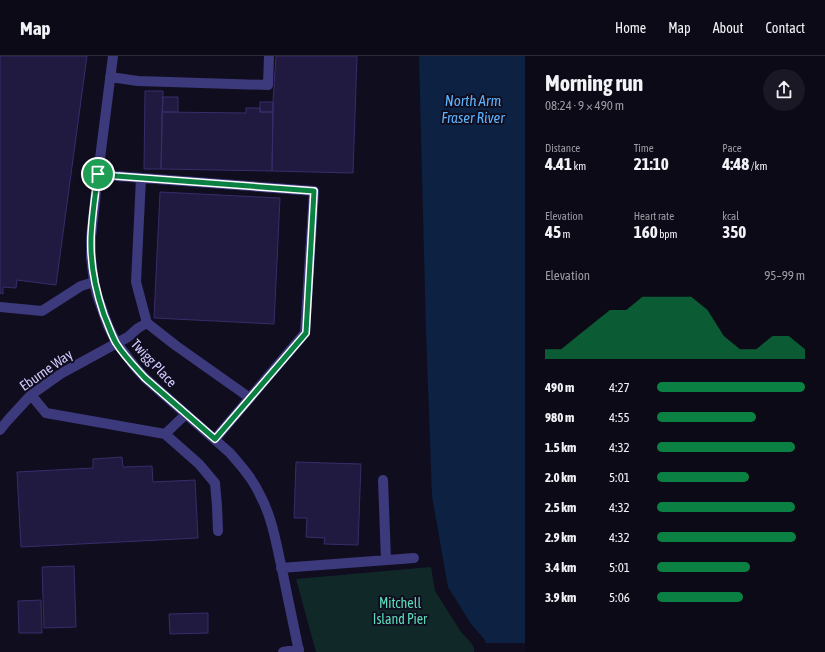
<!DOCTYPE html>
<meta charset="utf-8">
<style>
body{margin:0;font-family:"Asap Condensed",sans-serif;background:#1a1824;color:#f1f3f6;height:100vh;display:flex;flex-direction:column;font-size:15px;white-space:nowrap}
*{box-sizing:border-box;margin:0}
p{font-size:13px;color:#9a9aa1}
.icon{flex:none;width:22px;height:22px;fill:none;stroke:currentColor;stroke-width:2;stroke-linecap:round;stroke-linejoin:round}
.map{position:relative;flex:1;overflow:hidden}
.drawer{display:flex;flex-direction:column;background:#0c0a17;width:300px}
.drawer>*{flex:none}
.pin{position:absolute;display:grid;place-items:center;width:34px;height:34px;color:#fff;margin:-17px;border:2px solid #fff;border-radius:50%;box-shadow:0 1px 4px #0007}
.round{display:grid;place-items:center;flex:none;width:42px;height:42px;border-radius:21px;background:#1a1824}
.summary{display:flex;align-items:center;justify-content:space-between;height:68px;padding:0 20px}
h1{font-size:22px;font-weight:700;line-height:30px}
.metrics{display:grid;grid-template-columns:repeat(3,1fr);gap:6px;height:68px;padding:4px 20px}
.metrics div{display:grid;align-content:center}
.metrics b{font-size:17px;font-weight:700}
.metrics small{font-size:11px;font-weight:400}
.metrics p{font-size:11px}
.chart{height:112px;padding:8px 20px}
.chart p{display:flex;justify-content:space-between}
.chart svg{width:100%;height:72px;margin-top:4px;fill:#0b8043;opacity:.7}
ul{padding:0 20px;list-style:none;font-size:13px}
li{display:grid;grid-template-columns:64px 48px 1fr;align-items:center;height:30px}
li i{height:10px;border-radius:5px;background:#0b8043}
header{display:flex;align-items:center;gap:24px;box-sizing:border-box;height:56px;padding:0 20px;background:#0c0a17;border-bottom:1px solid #2c2b36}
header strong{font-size:19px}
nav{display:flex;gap:22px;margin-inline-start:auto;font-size:14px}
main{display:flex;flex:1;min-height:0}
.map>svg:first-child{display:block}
</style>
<header>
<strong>Map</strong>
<nav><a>Home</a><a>Map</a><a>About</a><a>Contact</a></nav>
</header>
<main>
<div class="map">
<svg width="525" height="596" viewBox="0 0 525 596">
<rect width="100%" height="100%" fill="#100d1f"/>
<!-- green -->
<path fill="#102928" d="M431,511L435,535L461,576L472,588L474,593V596H316L296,523Z"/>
<!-- water -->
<path fill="#0d2243" d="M419,0H525V596H486L485,584L471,568L448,531L432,440L426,275Z"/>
<!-- pier -->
<path fill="#100d1f" d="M483,587H525V596H484Z"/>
<!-- building -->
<path fill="#211a40" stroke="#392c6b" d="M0,0H87L56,229L17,224L16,232L3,231V238L0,237Z
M276,0H357L353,117L272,115L273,46Z
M145,35H163L161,113H144Z
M163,41H178V56H162Z
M260,46H273V56H260Z
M246,52H260V56H273L272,115L161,113L162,56L246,57Z
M160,136L280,142L274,268L154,262Z
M122,401L123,411L152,410L153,426L195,424L198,482L21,491L17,416L93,412V403Z
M296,406L361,408L358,489L324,488L325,482L306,481L307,462H294Z
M74,510L76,571L44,572L42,511Z
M41,544L42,577H19L18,545Z
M208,557V577L170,578L169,558Z"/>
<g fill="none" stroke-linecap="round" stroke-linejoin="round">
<!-- minor -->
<path stroke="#3c397d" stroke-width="10" d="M113,0L98,118L91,181V202L94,226L97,239L108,270L116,286L135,311L145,322L230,397C241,410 253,423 260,439C273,463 277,492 283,518C288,544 294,570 299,596
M110,21L138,25L268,29L269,0
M98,118L116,120L314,135L305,277L215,383
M141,122L136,226L147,267L175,289L250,342
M0,251L42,255L81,230L94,226
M31,339L46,357L165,378L199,408L215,427L217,450L218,475
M0,374L8,364L31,339L62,317L128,281L138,272L147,267
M165,378L186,358
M383,424L386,504
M281,512L414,502
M283,596L299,593"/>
</g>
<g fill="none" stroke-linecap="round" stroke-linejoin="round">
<!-- route casing -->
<g stroke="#fff" stroke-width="8">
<path id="route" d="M98,118L116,120L314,135L306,277L215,383L145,322C135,311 124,300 116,287C111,278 108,268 104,259C95,233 90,209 91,181C92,160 95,139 98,118Z"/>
</g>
<!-- route -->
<use href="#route" stroke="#0b8043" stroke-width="5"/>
</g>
<g text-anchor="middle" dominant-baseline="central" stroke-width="4" stroke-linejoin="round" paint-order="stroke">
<!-- street labels -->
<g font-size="14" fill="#d2ccfe" stroke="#100d1f">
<text transform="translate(154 307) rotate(47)">Twigg Place</text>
<text transform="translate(46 314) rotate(-35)">Eburne Way</text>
</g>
<!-- park labels -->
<g font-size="14" fill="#5bdbbb" stroke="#100d1f">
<text x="400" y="547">Mitchell<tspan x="400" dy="16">Island Pier</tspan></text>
</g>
<!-- water labels -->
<g font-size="15" font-style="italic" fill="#5db2fb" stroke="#100d1f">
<text x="473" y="44">North Arm<tspan x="473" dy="17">Fraser River</tspan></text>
</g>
</g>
</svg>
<div class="pin" style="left:98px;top:118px;background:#1e9e55"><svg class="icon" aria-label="arrive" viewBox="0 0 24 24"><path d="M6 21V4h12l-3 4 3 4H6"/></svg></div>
</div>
<section class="drawer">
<div class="summary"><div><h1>Morning run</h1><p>08:24 · 9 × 490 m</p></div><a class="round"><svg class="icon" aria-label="share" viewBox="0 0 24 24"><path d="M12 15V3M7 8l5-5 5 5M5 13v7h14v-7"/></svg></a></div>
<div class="metrics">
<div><p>Distance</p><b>4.41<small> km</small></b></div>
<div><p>Time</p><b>21:10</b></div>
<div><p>Pace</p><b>4:48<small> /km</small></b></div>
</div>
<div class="metrics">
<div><p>Elevation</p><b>45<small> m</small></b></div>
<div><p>Heart rate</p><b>160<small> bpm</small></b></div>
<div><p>kcal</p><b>350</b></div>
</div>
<div class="chart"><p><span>Elevation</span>95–99 m</p>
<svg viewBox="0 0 160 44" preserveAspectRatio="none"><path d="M0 44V38L10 38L20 30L30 22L40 14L50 14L60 6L70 6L80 6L90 6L100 14L110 30L120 38L130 38L140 30L150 30L160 38V44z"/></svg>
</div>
<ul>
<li><b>490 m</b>4:27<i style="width:100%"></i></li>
<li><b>980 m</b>4:55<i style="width:67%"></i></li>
<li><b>1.5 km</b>4:32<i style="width:93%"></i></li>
<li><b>2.0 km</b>5:01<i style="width:62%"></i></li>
<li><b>2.5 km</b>4:32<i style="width:93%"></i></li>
<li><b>2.9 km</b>4:32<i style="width:94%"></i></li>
<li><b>3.4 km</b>5:01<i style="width:63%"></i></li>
<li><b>3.9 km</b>5:06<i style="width:58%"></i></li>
</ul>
</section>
</main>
